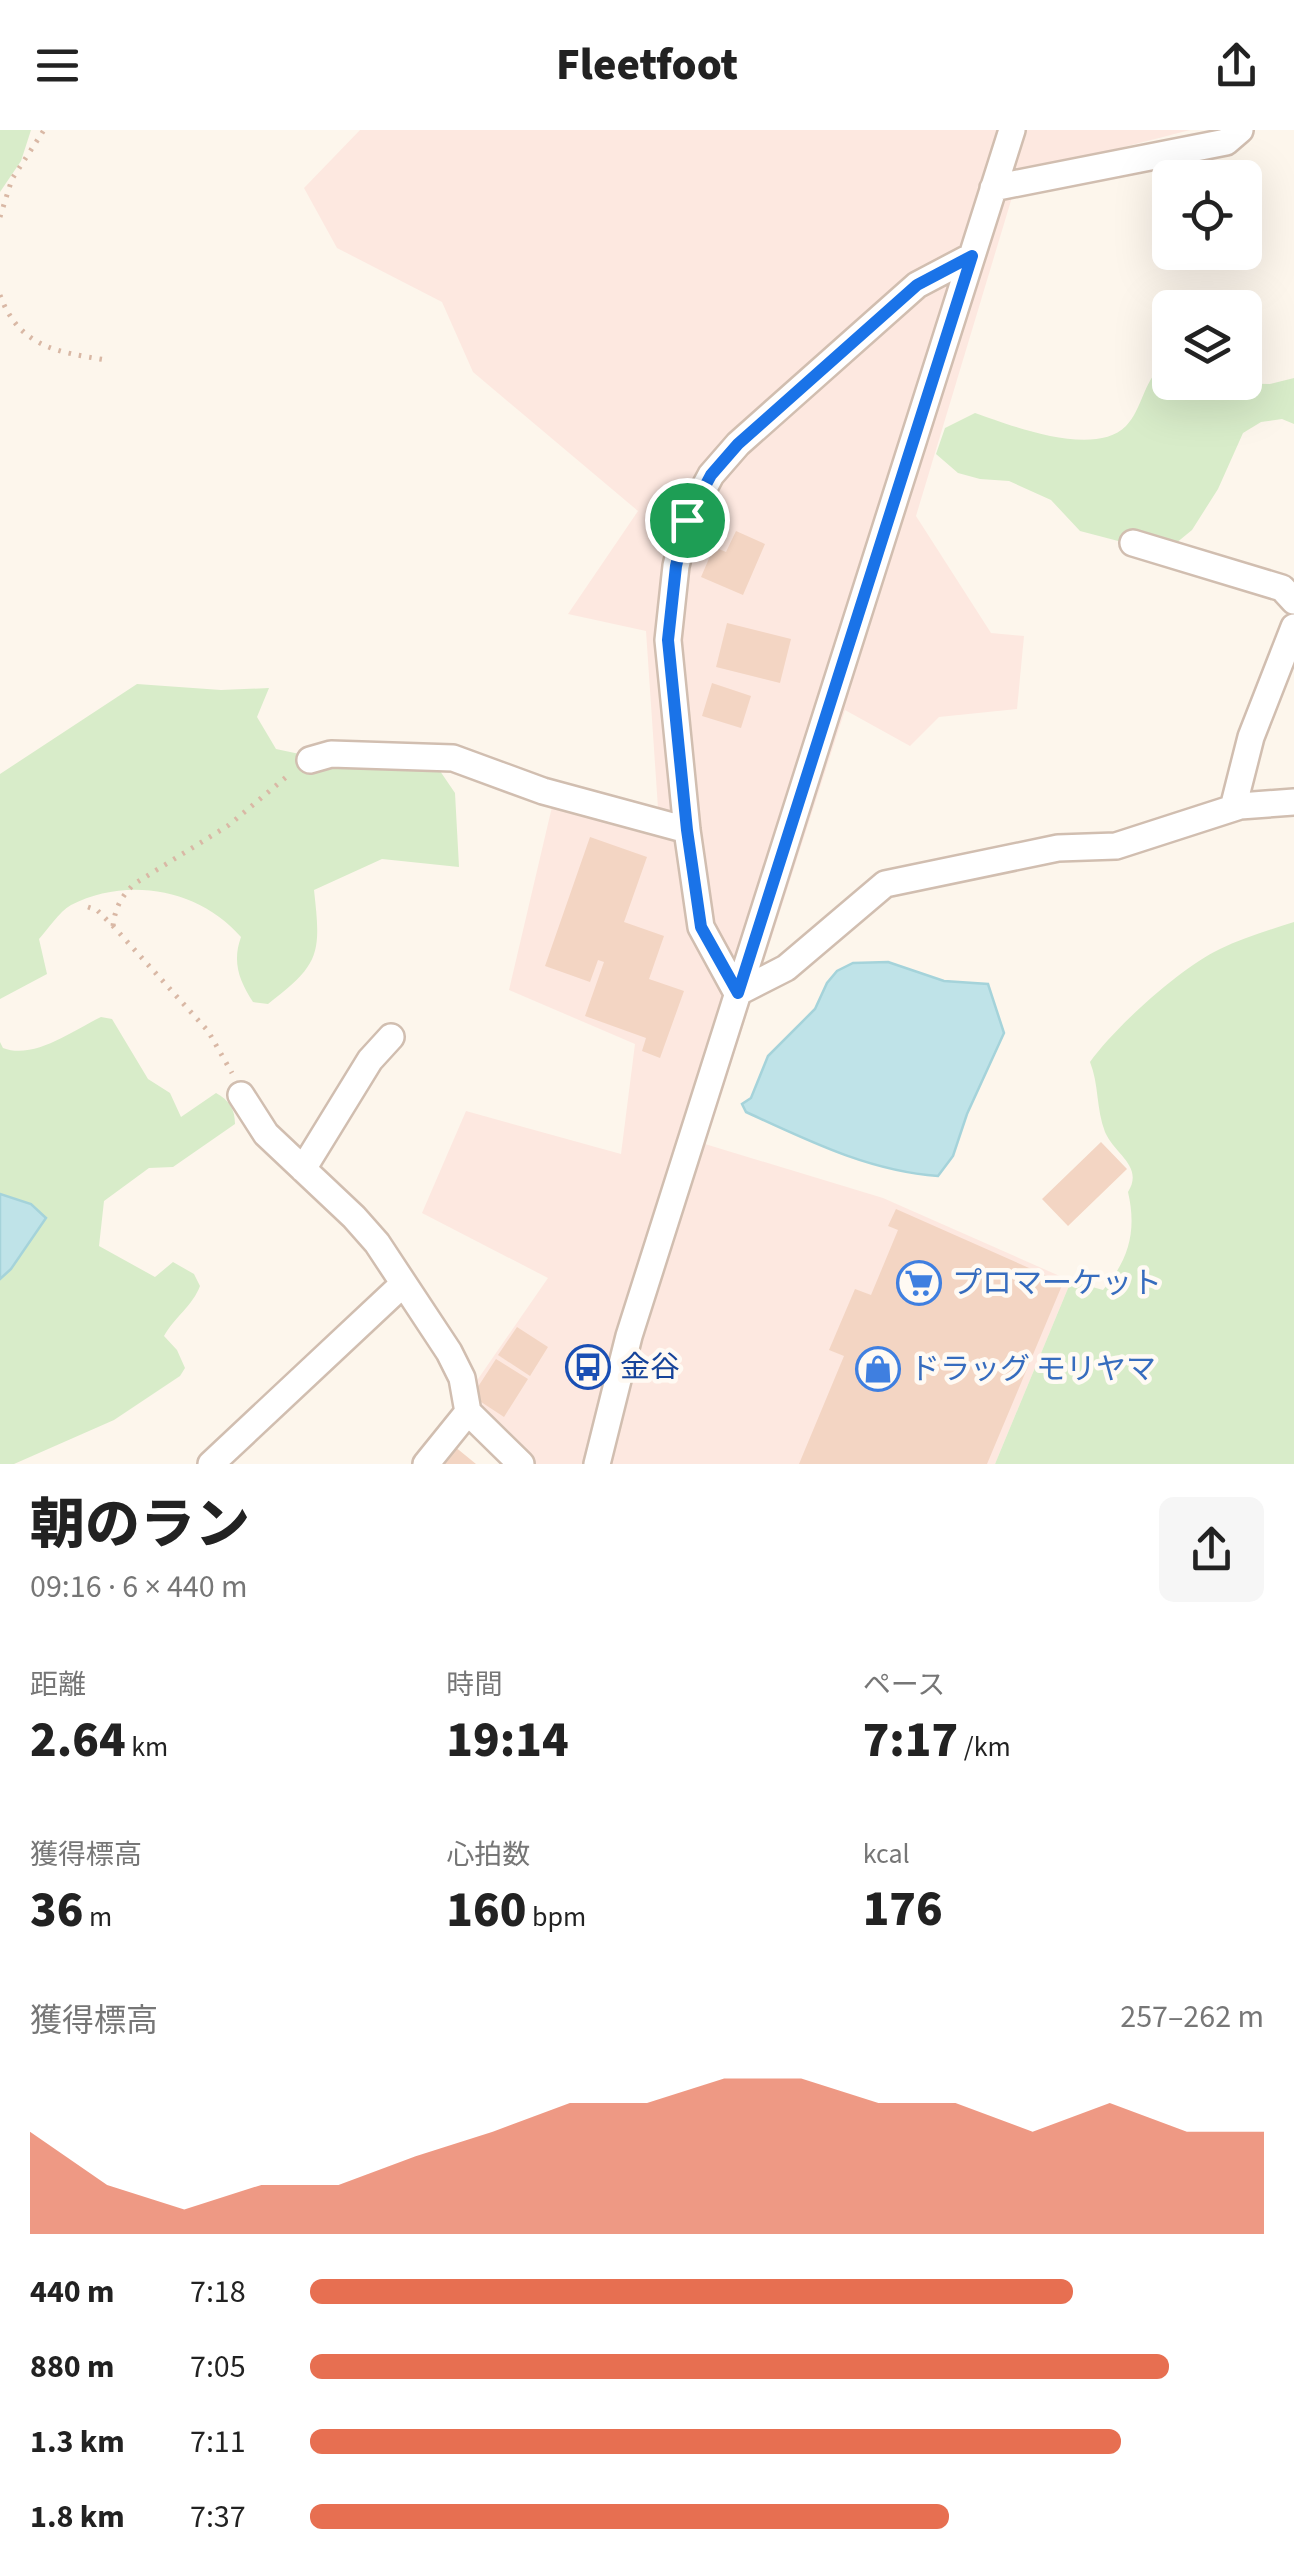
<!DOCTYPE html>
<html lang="ja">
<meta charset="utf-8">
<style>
body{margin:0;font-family:"Source Sans 3","Noto Sans JP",sans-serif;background:#f6f6f6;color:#222;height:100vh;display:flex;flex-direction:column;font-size:38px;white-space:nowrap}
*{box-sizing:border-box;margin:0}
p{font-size:32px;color:#767676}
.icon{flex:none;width:55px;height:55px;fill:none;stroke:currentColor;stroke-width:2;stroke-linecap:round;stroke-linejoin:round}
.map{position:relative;height:1334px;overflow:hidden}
.panel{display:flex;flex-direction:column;background:#fff;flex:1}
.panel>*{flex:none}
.buttons{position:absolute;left:1152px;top:30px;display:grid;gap:20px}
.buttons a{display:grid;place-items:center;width:110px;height:110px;border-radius:15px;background:#fff;box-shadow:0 10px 40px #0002;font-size:50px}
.pin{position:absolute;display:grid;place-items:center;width:85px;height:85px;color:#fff;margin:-42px;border:5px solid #fff;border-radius:50%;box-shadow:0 2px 10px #0007}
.round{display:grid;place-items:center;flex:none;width:105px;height:105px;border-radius:15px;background:#f6f6f6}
.head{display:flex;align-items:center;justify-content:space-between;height:170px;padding:0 30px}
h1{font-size:55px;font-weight:800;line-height:75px}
.metrics{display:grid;grid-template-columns:repeat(3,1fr);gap:15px;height:170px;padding:10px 30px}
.metrics div{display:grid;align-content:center}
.metrics b{font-size:50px;font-weight:800}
.metrics small{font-size:28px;font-weight:400}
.metrics p{font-size:28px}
.chart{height:280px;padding:20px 30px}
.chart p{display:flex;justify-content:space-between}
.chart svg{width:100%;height:180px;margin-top:10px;fill:#e76f51;opacity:.7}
ul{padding:0 30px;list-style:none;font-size:32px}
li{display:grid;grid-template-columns:160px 120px 1fr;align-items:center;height:75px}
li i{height:25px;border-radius:12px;background:#e76f51}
header{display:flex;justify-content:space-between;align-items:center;height:130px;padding:0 30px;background:#fff;font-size:45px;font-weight:800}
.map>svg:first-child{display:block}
</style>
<header><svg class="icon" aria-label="menu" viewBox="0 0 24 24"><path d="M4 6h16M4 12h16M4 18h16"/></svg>Fleetfoot<svg class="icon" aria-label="share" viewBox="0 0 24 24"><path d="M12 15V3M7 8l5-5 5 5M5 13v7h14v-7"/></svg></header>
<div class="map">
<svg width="1294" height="1334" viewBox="0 0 1294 1334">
<rect width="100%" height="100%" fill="#fdf6ec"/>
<!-- commercial -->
<path fill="#fde8e0" d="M360,0H1190L1019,44L916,386L991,503L1024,506L1017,579L939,587L910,616L845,580L705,1014L883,1068L1071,1151L995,1334H506L514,1318L469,1262L548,1148L422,1083L466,981L621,1024L635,914L509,860L555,664L658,678L646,501L568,484L638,381L473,242L442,172L337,118L304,58Z"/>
<!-- green -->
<path fill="#d8ecc9" d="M0,0H31L21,31L0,62Z
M1162,236H1170V252L1270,254L1294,248V294L1282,289L1261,292L1243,303L1218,359L1192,400L1164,423L1080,401L1051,370L1009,351L980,349L958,343L936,324L945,298L975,283C1012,296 1094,328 1126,296C1143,278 1143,252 1162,236Z
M137,554L221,560L269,558L257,587L276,619L309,626L438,638L455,663L459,737L382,729L314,760C321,823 321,834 268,874L253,872C239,850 232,832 241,807C200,759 127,746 71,775C59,782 48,799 39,809L47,844L0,869V644Z
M1294,792V1334H995L1071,1151L1103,1160C1129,1130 1137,1101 1128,1062C1144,1036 1115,1025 1105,1002C1096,979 1099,954 1090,932C1116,896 1180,838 1220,819C1243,808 1269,800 1294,792Z
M101,887L112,889L148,949L170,963L181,987L216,963C229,970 235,979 235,994L173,1037L149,1038L104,1071L99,1116L155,1147L173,1132L194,1144L200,1156C193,1175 174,1188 164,1206L177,1220L185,1238L180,1246L114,1290L14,1334H0V912L3,918C34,930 72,901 101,887Z"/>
<!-- water -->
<path fill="#bfe3e8" stroke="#a5d3da" stroke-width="2.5" d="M888,832L944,851L988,854L1004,903L967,984L953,1026L938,1046C869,1041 809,1011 746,982L742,974L751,968L768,926L815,879L827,853L837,841L853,833Z
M0,1064L31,1074L46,1088L11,1139L0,1149Z"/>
<!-- building -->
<path fill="#f3d5c3" d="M736,401L765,414L743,465L701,447L714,417L726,422Z
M727,493L791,509L780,553L716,537Z
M712,553L751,566L741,598L702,586Z
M590,707L647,727L624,792L664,806L649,849L684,861L660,928L642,921L646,908L585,886L604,832L598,830L590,852L545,836Z
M1101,1012L1127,1039L1068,1096L1042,1069Z
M896,1079L1063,1153L987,1334H799L844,1226L829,1220L855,1159L871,1165L898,1100L888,1096Z
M517,1197L548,1217L530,1246L498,1225Z
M496,1229L528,1249L504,1287L472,1266Z
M454,1316L476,1334H439Z"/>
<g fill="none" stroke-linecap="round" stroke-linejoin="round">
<!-- minor casing -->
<g stroke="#d1beb0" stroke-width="30">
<path id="minor" d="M993,58L1226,12L1240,0
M972,126L917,155L738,314L711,345L687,390L676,436L668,510L687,700L701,797L737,863L786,838L885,754L1058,718L1116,716L1240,676L1294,672
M1133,413L1282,458L1294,471
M310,630L331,624L453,628L543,661L687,700
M1233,678L1251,607L1294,497
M241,965L266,1004L354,1087L377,1113L449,1222L462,1248L468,1282L521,1334
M303,1039L370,930L391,907
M211,1334L402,1155
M426,1334L468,1282
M597,1334L629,1206L1012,0"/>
</g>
<!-- path -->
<path stroke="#d9b8a5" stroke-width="5" stroke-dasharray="2.5 8" stroke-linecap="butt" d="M0,87L12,49L44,0
M0,165C19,217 57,222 106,230
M88,777L97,780L113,796L208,901L232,943
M113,796C115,778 121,767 134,754L229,695L291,643"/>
<!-- minor -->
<use href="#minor" stroke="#fff" stroke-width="25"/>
</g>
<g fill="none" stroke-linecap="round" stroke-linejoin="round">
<!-- route casing -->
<g stroke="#fff" stroke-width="20">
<path id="route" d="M972,126L738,863L701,797L687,700L668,510L676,436L687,390L711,345L738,314L917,155Z"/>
</g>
<!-- route -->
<use href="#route" stroke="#1a73e8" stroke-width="12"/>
</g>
<!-- icons -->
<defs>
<g id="supermarket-ring" transform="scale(2.25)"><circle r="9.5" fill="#fffaf3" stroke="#3f7fe0" stroke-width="1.5"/><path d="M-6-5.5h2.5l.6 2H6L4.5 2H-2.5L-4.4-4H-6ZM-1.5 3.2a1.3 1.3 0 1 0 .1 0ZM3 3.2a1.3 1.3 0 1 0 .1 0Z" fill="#3f7fe0"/></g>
<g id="bus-ring" transform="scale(2.25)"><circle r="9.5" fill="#fffaf3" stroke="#1a4fb4" stroke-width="1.5"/><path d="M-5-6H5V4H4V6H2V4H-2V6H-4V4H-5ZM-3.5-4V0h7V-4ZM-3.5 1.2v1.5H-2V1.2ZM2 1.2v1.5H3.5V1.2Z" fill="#1a4fb4"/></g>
<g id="shop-ring" transform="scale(2.25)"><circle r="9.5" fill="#fffaf3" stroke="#3f7fe0" stroke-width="1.5"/><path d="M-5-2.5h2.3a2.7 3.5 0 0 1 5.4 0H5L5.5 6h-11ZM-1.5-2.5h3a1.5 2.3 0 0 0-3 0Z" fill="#3f7fe0"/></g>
</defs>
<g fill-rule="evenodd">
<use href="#supermarket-ring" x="919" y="1153"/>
<use href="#bus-ring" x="588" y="1237"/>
<use href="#shop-ring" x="878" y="1239"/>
</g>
<g text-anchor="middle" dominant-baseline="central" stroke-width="9" stroke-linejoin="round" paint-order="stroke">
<!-- shop labels -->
<g font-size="30" fill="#366cbe" stroke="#fffaf3" text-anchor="start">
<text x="952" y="1153">プロマーケット</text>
<text x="910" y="1239">ドラッグ モリヤマ</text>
</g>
<!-- transit labels -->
<g font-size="30" fill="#164399" stroke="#fffaf3" text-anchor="start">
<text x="620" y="1237">金谷</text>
</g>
</g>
</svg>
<div class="buttons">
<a><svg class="icon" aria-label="locate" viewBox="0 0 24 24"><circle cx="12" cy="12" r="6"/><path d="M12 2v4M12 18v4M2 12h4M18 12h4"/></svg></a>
<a><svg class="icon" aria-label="layers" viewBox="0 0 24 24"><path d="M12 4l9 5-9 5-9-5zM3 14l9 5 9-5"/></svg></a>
</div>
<div class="pin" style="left:687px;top:390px;background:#1e9e55"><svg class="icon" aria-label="arrive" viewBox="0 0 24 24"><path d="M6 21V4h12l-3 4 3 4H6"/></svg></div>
</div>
<section class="panel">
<div class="head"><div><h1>朝のラン</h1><p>09:16 · 6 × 440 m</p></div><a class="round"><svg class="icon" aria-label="share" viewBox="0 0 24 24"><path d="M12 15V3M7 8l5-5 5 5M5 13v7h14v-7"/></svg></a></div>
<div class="metrics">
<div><p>距離</p><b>2.64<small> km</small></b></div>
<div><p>時間</p><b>19:14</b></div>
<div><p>ペース</p><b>7:17<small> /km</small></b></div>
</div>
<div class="metrics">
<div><p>獲得標高</p><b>36<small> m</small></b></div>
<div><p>心拍数</p><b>160<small> bpm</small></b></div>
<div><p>kcal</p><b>176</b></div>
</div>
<div class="chart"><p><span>獲得標高</span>257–262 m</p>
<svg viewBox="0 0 160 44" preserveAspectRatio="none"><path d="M0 44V19L10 32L20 38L30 32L40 32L50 25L60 19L70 12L80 12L90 6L100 6L110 12L120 12L130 19L140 12L150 19L160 19V44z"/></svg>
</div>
<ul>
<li><b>440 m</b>7:18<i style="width:80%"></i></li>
<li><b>880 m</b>7:05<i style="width:90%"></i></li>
<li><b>1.3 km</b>7:11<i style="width:85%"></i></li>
<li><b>1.8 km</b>7:37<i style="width:67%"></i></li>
</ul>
</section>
